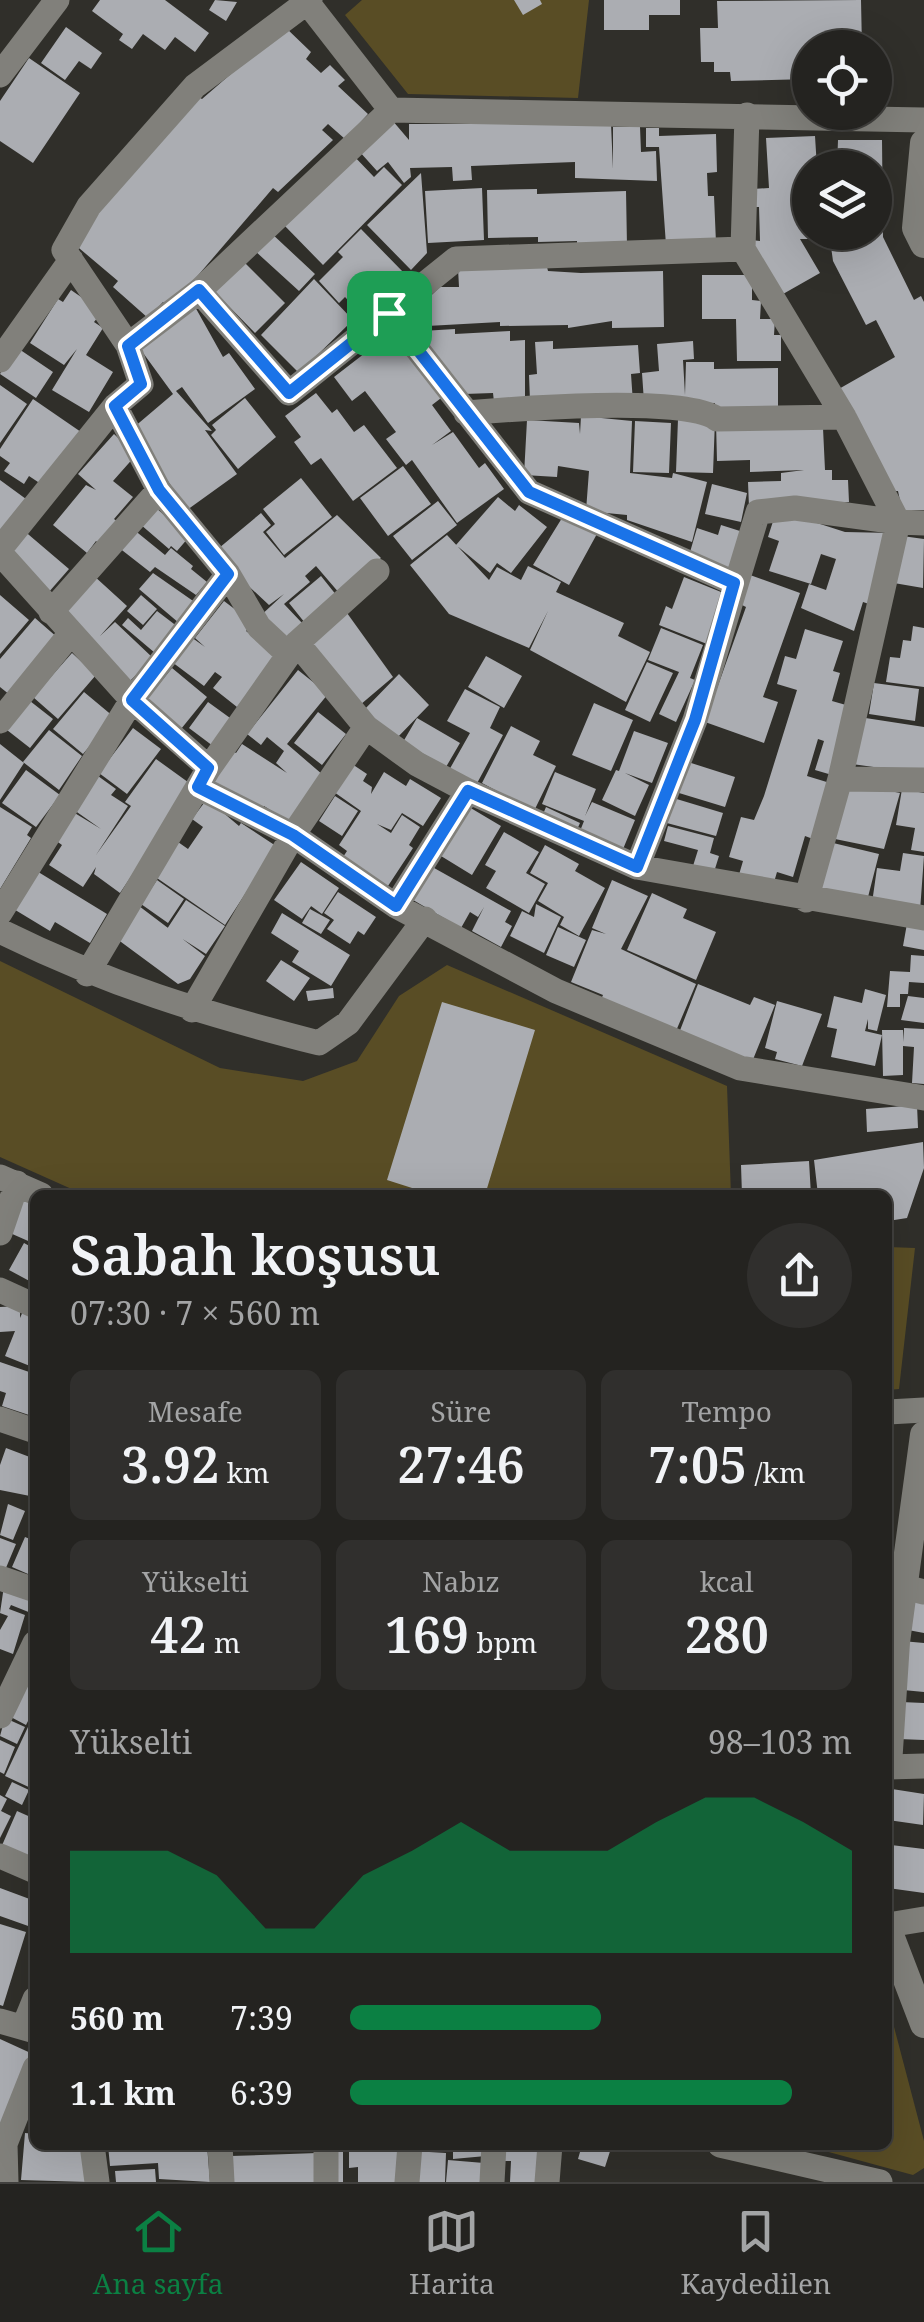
<!DOCTYPE html>
<html lang="tr">
<meta charset="utf-8">
<style>
body{margin:0;font-family:"Noto Serif",serif;background:#302f2d;color:#f1f3f6;height:100vh;display:flex;flex-direction:column;font-size:38px;white-space:nowrap}
*{box-sizing:border-box;margin:0}
p{font-size:32px;color:#a3a4a5}
.icon{flex:none;width:55px;height:55px;fill:none;stroke:currentColor;stroke-width:2;stroke-linecap:round;stroke-linejoin:round}
.map{position:relative;flex:1;overflow:hidden}
.drawer{position:absolute;left:30px;top:1190px;width:862px;height:960px;display:flex;flex-direction:column;background:#242320;border-radius:15px;box-shadow:0 10px 40px #0002,0 0 0 2px #41403e}
.drawer>*{flex:none}
.tools{position:absolute;left:792px;top:30px;display:grid;gap:20px}
.tools a{display:grid;place-items:center;width:100px;height:100px;border-radius:50%;background:#242320;box-shadow:0 10px 40px #0002,0 0 0 2px #41403e;font-size:50px}
.pin{position:absolute;display:grid;place-items:center;width:85px;height:85px;color:#fff;margin:-42px;border-radius:20px;box-shadow:0 5px 15px #0006}
.round{display:grid;place-items:center;flex:none;width:105px;height:105px;border-radius:52px;background:#302f2d}
.headline{display:flex;align-items:center;justify-content:space-between;height:170px;padding:0 40px}
h1{font-size:55px;font-weight:600;line-height:75px}
.stats{display:grid;grid-template-columns:repeat(3,1fr);gap:15px;height:170px;padding:10px 40px}
.stats div{display:grid;align-content:center;border-radius:15px;background:#302f2d;text-align:center}
.stats b{font-size:50px;font-weight:600}
.stats small{font-size:28px;font-weight:400}
.stats p{font-size:28px}
.chart{height:280px;padding:20px 40px}
.chart p{display:flex;justify-content:space-between}
.chart svg{width:100%;height:180px;margin-top:10px;fill:#0b8043;opacity:.7}
ul{padding:0 40px;list-style:none;font-size:32px}
li{display:grid;grid-template-columns:160px 120px 1fr;align-items:center;height:75px}
li i{height:25px;border-radius:12px;background:#0b8043}
.menu{display:flex;justify-content:space-around;align-items:center;height:140px;border-top:2px solid #41403e;background:#242320;font-size:28px;color:#a3a4a5}
.menu a{display:grid;justify-items:center;gap:5px}
.menu .on{color:#0b8043}
.map>svg:first-child{display:block}
</style>
<div class="map">
<svg width="924" height="2182" viewBox="0 0 924 2182">
<rect width="100%" height="100%" fill="#302f2a"/>
<!-- green -->
<path fill="#594d25" d="M362,0H589L578,98L408,94L345,15Z
M0,961L220,1068L303,1081L357,1061L399,996L447,965L727,1086L731,1195H85L0,1157Z
M888,1247L915,1248L899,1389L888,1390Z
M888,2004L924,2141V2168L913,2175L803,2145H888Z"/>
<!-- building -->
<path fill="#abadb2" d="M100,0H165L209,33L195,52L175,37L165,50L143,34L132,49L119,40L123,34L92,11Z
M215,0L237,2L226,21L209,10Z
M514,0H540L542,4L523,15Z
M604,0H680V15H649V30H604Z
M861,0L862,48H810V79L731,81L730,72H714V62H701L700,28H718L717,1Z
M66,27L102,53L91,69L79,61L65,80L41,63Z
M285,27L311,52L306,59L321,73L330,65L345,80L338,86L368,114L345,139L328,124L322,130L333,140L278,192L273,188L170,308L163,302L148,318L113,287L118,281L73,243L197,96L202,99Z
M29,58L80,93L33,163L0,141V101Z
M392,120L409,140V124H611L613,169V127H640L641,152L656,151L657,181L575,178V162L471,166L472,180L453,181L452,167L410,168L411,177L404,183L388,162L377,171L359,151Z
M646,128H659V136L716,134L717,172L707,173L708,196H714L716,243L666,245L659,147H646Z
M815,136L817,168H810L811,239H800L820,273L783,294L751,240L760,241L759,207H753L752,189L769,188L766,138Z
M838,140H882L883,237L914,300L921,296L924,302V510H902L898,491H893L837,390L895,357L876,320L866,325L833,261L829,232H875V168H837Z
M352,154L374,177L384,167L402,185L323,265L283,224Z
M421,173L427,253L411,270L367,225Z
M482,188L484,240L428,243L425,191Z
M537,189V194L626,191L627,246L577,247V241L538,242V237L488,238L487,190Z
M361,229L405,274L363,316L345,297L339,303L319,281L343,257L338,252Z
M270,232L315,274L299,291L254,250Z
M240,258L285,303L255,333L210,287Z
M547,267L548,271L581,273L663,271L664,327L612,328V321L568,328V325L500,326V322L427,326L415,311L440,287H459L458,268Z
M702,275H752V300L761,301L760,319H775L774,335H781V361H737L736,319H702Z
M314,279L353,320L299,373L261,335Z
M71,290L84,299L98,317L94,322L103,328L86,355L113,372L89,412L52,390L77,349L64,365L30,343L58,299L63,302Z
M194,305L223,357L229,353L255,389L208,423L182,387L176,391L212,431L205,430L237,474L187,510L133,428L173,394L138,346Z
M455,329V334L510,331V341L525,340V400L494,402L493,393L464,394L422,338V331Z
M391,333L445,395L432,405L451,431L432,445L453,432L479,468L485,463L504,489L457,523L412,460L406,465L386,439L396,432L365,391L352,401L334,377Z
M553,341V349L638,345L640,373L631,374L633,403L530,401L529,375L537,374L535,342Z
M693,341L694,359L683,360L685,395L686,362H714V369L778,368V416L715,411V403L644,402L642,373L659,371L657,344Z
M16,347L53,372L36,398L0,374Z
M0,385L27,404L0,443Z
M316,393L332,413L337,409L354,432L364,425L397,468L353,501L321,458L311,465L294,442L301,437L285,416Z
M245,398L276,437L238,469L211,435L216,430L212,425Z
M33,399L81,432L44,486L29,476L24,484L4,471L10,463L0,456V449Z
M581,416L632,421L630,473L672,478L673,473L707,482L692,542L627,520V515L586,511L589,471L558,466L557,477L524,475L527,420L579,423L580,434Z
M678,419L715,420L713,473L676,472Z
M635,421L671,423L669,473L633,472Z
M716,422L823,428L825,470H832V480H848L849,502L749,507L748,482L781,481V473L804,470L750,472V460L717,461Z
M114,434L136,455L113,481L133,497L114,519L122,525L103,547L96,541L87,553L53,525L86,485L96,490L78,474Z
M403,466L431,504L388,536L360,498Z
M301,478L332,517L284,555L266,532L275,524L263,509Z
M0,480L26,499L0,535Z
M712,484L747,493L741,522L705,514Z
M498,497L515,511L519,505L547,527L511,573L497,563L490,573L456,545Z
M438,501L457,525L412,560L393,536Z
M155,507L189,537L177,551L171,546L169,549L140,524Z
M261,513L271,525L263,532L285,558L337,515L381,558L340,594L316,566L305,576L310,582L284,604L302,623L282,643L258,618L284,594L269,605L213,553Z
M786,513L845,532L892,533L869,604L863,602L854,631L801,608L809,584L826,590L836,559L821,554L811,584L769,571L779,541L768,537L775,515Z
M562,518L598,532L569,585L533,565Z
M721,525L740,531L728,572L688,559L697,528L718,535Z
M22,529L69,569L48,593L2,553Z
M133,529L165,555L171,548L193,566L191,569L207,582L196,595L155,567L150,572L118,547Z
M447,535L489,580L497,567L521,580L528,566L561,582L556,592L624,623L618,636L650,652L626,702L530,650L548,611L529,648L449,614L410,565Z
M902,536L924,539L923,588L888,582Z
M153,573L196,603L179,623L139,589Z
M93,575L127,606L100,636L115,622L153,658L130,681L59,613Z
M750,575L800,593L763,697L778,702L764,743L705,722L746,607L740,604Z
M321,576L337,596L305,623L289,603Z
M684,577L726,594L707,644L659,625L666,606L672,609Z
M0,595L29,620L0,654Z
M141,595L157,609L143,625L127,611Z
M224,601L253,623L246,631L279,656L237,707L213,688L222,677L215,672L204,686L172,662L191,637L205,647L195,638Z
M157,611L178,627L155,653L122,625L128,618L141,630Z
M347,613L393,677L360,705L310,645Z
M35,618L58,638L10,695L0,687V659Z
M913,626L924,628V687L886,682L890,657L900,658L903,640L911,641Z
M661,628L703,645L690,678L695,680L676,722L659,714L679,672L648,660Z
M805,629L843,641L833,671L840,673L832,701L853,707L832,775L815,770L824,741L818,739L807,776L830,783L813,839L805,836L793,877L777,872L772,889L738,878L743,861L729,857L741,817L754,820L764,796L797,690L777,684L785,656L796,659Z
M72,653L96,675L58,719L33,697Z
M486,656L522,676L504,708L468,687Z
M647,662L673,673L650,722L625,710Z
M172,668L207,697L181,729L146,700Z
M298,670L328,694L287,744L323,775L292,824L264,806L261,812L209,784L231,750L236,753L242,744L287,773L276,763L284,751L267,737L261,745L247,734Z
M399,674L429,705L394,741L363,711Z
M874,683L919,689L915,721L869,714Z
M465,689L500,707L490,728L503,735L475,787L448,772L470,733L447,721Z
M84,692L114,717L83,754L53,729Z
M30,701L53,719L30,748L7,730Z
M208,702L237,723L217,749L189,728Z
M594,703L633,720L611,771L572,755Z
M318,712L346,734L322,765L294,743Z
M859,717L924,727V774L852,764Z
M417,718L460,743L446,767L403,742Z
M511,726L540,741L533,755L556,766L534,811L482,783Z
M133,728L161,749L127,794L99,773Z
M49,730L82,756L59,790L23,762Z
M634,731L668,743L652,783L625,773L649,785L635,816L602,800L616,770L619,771Z
M0,744L24,763L0,800Z
M156,759L192,785L120,893L94,874L96,867L83,887L49,865L62,845L55,840L73,812L101,829L74,810L98,776L116,789L111,795L128,806L96,855L131,806L125,802Z
M688,762L735,777L725,807L679,793Z
M352,764L367,774L363,781L372,787L371,794L384,772L406,786L410,779L441,798L423,826L402,813L391,830L377,824L391,833L402,815L420,827L409,845L413,848L386,889L339,863L347,851L339,845L361,811L334,792Z
M26,770L60,795L36,827L2,803Z
M555,772L596,789L585,816L592,802L635,820L621,854L578,836L584,821L542,804Z
M847,782L900,793L884,849L835,839Z
M902,789L924,793V852L911,850L915,828L896,825Z
M335,796L358,811L342,836L319,821Z
M670,797L723,813L716,836L663,822Z
M207,799L239,826L241,823L276,846L225,925L154,876L178,842L188,849L203,827L192,819Z
M0,807L32,827L27,835L31,838L0,889Z
M469,807L501,826L472,875L441,856Z
M546,807L580,823L575,834L541,819Z
M668,826L714,838L710,853L719,856L714,872L693,866L698,850L664,841Z
M504,832L539,852L526,873L545,884L529,913L486,888L496,871L485,865Z
M829,842L879,854L868,897L817,887Z
M545,845L579,864L575,871L605,888L579,936L560,925L564,917L538,901L548,883L530,873Z
M903,853L924,856L920,911L872,903L877,868L900,871Z
M301,862L339,888L322,914L311,906L314,902L302,919L274,900Z
M427,864L511,911L505,922L512,926L501,947L472,931L484,907L478,917L470,912L461,928L408,897Z
M35,870L107,914L90,943L55,922L50,931L12,908Z
M157,880L184,899L168,923L141,904Z
M612,880L648,896L621,949L696,984L673,1038L599,1004L603,995L571,982L592,930L606,934L592,928Z
M338,892L376,917L364,935L358,931L350,944L327,929L334,920L324,913Z
M652,893L687,909L683,918L716,932L696,980L627,950Z
M186,900L225,926L206,954L167,929Z
M536,904L561,917L544,953L510,936L522,911L534,917Z
M139,906L205,956L190,979L178,984L117,939Z
M310,909L330,920L321,934L302,923Z
M282,913L350,955L331,986L292,962L299,951L271,933Z
M908,918L924,921V950L903,946Z
M558,927L586,940L574,967L546,955Z
M911,955L924,956V983L909,982L908,994H900V1007H887L890,971L910,972Z
M281,960L310,978L294,1001L266,981Z
M698,984L750,1005L754,997L775,1005L752,1062L679,1033Z
M333,988L334,998L308,1001L306,991Z
M865,989L886,995L877,1031L868,1029V1019L865,1031L882,1035L875,1066L831,1057L837,1029L827,1027L834,996L862,1003Z
M908,996L924,998V1023L901,1020Z
M777,1001L822,1014L802,1066L775,1059L777,1052L765,1048Z
M442,1002L535,1030L485,1195H434L387,1180Z
M904,1028L924,1029V1084L912,1083L914,1047L903,1046V1075L883,1076L882,1030H903L904,1042Z
M917,1105L918,1128L867,1132L866,1109Z
M923,1142L924,1168L907,1218L888,1221V1195H818L814,1160Z
M809,1161L811,1195H742L741,1165Z
M24,1198L35,1202V1244L10,1233Z
M24,1243L35,1249V1284L9,1270Z
M20,1306V1318L24,1309L35,1313V1368L5,1356L15,1331L0,1332V1307Z
M0,1362L35,1374V1417L2,1406L6,1393L0,1391Z
M6,1448L35,1459V1497L0,1490V1465Z
M8,1504L25,1511L13,1540L0,1535Z
M25,1537L35,1541V1577L12,1567Z
M0,1538L16,1544L3,1575L0,1574Z
M4,1586L35,1597L31,1613L11,1605L9,1609L25,1615L13,1654L0,1649V1630L8,1616L0,1613Z
M916,1598L924,1600V1633L908,1630Z
M902,1641L924,1643V1692L903,1690Z
M35,1670V1707L26,1725L7,1715Z
M901,1702L924,1703V1740L899,1739Z
M35,1712V1806L28,1802L33,1789L5,1776Z
M5,1718L25,1727L17,1744L0,1736Z
M0,1740L15,1747L4,1774L0,1772Z
M12,1782L29,1790L22,1805L5,1796Z
M892,1789L924,1794L923,1825L888,1820Z
M0,1795L7,1799L1,1811L11,1816L0,1838Z
M17,1811L35,1819V1866L0,1850Z
M891,1845L924,1849V1893L888,1888Z
M0,1888L35,1901L31,1927L0,1916Z
M0,1924L26,1932L3,2006L0,2005Z
M0,2039L35,2055L0,2127Z
M33,2101L35,2102V2132L28,2131Z
M25,2133L35,2134V2145H86L88,2182L21,2180Z
M108,2145H207L210,2182L159,2179L158,2163L110,2166Z
M235,2145H275V2151L235,2152Z
M278,2145H318V2150L278,2151Z
M349,2145H403L404,2182H358V2167L349,2168Z
M410,2145H429V2152L446,2153L445,2182H418Z
M453,2145H486V2156L453,2159Z
M503,2145H544L543,2182H510L511,2161H502Z
M582,2145H612L605,2167L578,2159Z
M327,2147H343V2182H327Z
M317,2153L318,2182H232L231,2156Z
M448,2160L484,2163L482,2182H446Z
M155,2169L156,2182H116L115,2171Z"/>
<g fill="none" stroke-linecap="round" stroke-linejoin="round">
<!-- minor -->
<path stroke="#81807b" stroke-width="25" d="M307,2L391,110
M0,75L57,0
M747,115L743,249L844,417L898,522L924,523
M199,291L289,393L456,259L743,249
M389,313L529,492L734,583
M128,345L199,291L391,110L924,120
M0,360L71,260
M466,413C512,409 686,395 717,419L844,417
M0,549L115,406
M0,553L132,700L209,768
M51,612L159,490
M297,643L366,727L417,764L468,791L396,906
M289,655L259,627L228,574L159,490L115,406L141,384L128,345L64,250L89,206L195,86L310,0
M0,721L71,633
M840,779L924,780
M198,787L293,835L396,906L556,991L740,1068L924,1098
M468,791L637,867L924,918
M637,867L695,720L758,512L795,508L898,522L840,779L806,900
M0,913L132,700L228,574
M0,931C109,985 202,1013 319,1043L348,1023L425,919
M87,974L209,768L297,643L377,571
M192,1010L293,835L366,727
M0,1177L41,1195
M0,1233L17,1183
M0,1290L35,1306
M888,1412L924,1410
M0,1419L35,1431
M0,1578L35,1590
M904,1587L924,1592
M0,1716L35,1643
M888,1767L924,1766
M0,1856L35,1871
M888,1925L924,1919
M0,2021L35,2031
M24,2026L35,1999
M92,2145L97,2182
M220,2145L222,2182
M720,2145L880,2182
M6,2182L5,2144L35,2068
M326,2182V2145
M407,2182L410,2145
M492,2182L494,2145
M547,2182L550,2145"/>
<!-- tertiary -->
<path stroke="#81807b" stroke-width="28" d="M924,143L916,228L924,244
M888,1765L896,1642L924,1435
M888,1930L924,2024"/>
</g>
<g fill="none" stroke-linecap="round" stroke-linejoin="round">
<!-- route casing -->
<g stroke="#fff" stroke-width="20">
<path id="route" d="M199,290L289,393L389,313L529,492L734,583L695,720L637,867L468,791L396,906L293,835L198,787L208,768L132,700L228,574L159,490L115,406L141,384L128,346Z"/>
</g>
<!-- route -->
<use href="#route" stroke="#1a73e8" stroke-width="12"/>
</g>
</svg>
<div class="tools">
<a><svg class="icon" aria-label="locate" viewBox="0 0 24 24"><circle cx="12" cy="12" r="6"/><path d="M12 2v4M12 18v4M2 12h4M18 12h4"/></svg></a>
<a><svg class="icon" aria-label="layers" viewBox="0 0 24 24"><path d="M12 4l9 5-9 5-9-5zM3 14l9 5 9-5"/></svg></a>
</div>
<div class="pin" style="left:389px;top:313px;background:#1e9e55"><svg class="icon" aria-label="arrive" viewBox="0 0 24 24"><path d="M6 21V4h12l-3 4 3 4H6"/></svg></div>
<section class="drawer">
<div class="headline"><div><h1>Sabah koşusu</h1><p>07:30 · 7 × 560 m</p></div><a class="round"><svg class="icon" aria-label="share" viewBox="0 0 24 24"><path d="M12 15V3M7 8l5-5 5 5M5 13v7h14v-7"/></svg></a></div>
<div class="stats">
<div><p>Mesafe</p><b>3.92<small> km</small></b></div>
<div><p>Süre</p><b>27:46</b></div>
<div><p>Tempo</p><b>7:05<small> /km</small></b></div>
</div>
<div class="stats">
<div><p>Yükselti</p><b>42<small> m</small></b></div>
<div><p>Nabız</p><b>169<small> bpm</small></b></div>
<div><p>kcal</p><b>280</b></div>
</div>
<div class="chart"><p><span>Yükselti</span>98–103 m</p>
<svg viewBox="0 0 160 44" preserveAspectRatio="none"><path d="M0 44V19L10 19L20 19L30 25L40 38L50 38L60 25L70 19L80 12L90 19L100 19L110 19L120 12L130 6L140 6L150 12L160 19V44z"/></svg>
</div>
<ul>
<li><b>560 m</b>7:39<i style="width:50%"></i></li>
<li><b>1.1 km</b>6:39<i style="width:88%"></i></li>
</ul>
</section>
</div>
<nav class="menu">
<a class="on"><svg class="icon" aria-label="home" viewBox="0 0 24 24"><path d="M3 11l9-7 9 7M6 9v11h12V9"/></svg>Ana sayfa</a>
<a><svg class="icon" aria-label="map" viewBox="0 0 24 24"><path d="M3 6l6-2 6 2 6-2v14l-6 2-6-2-6 2zM9 4v14M15 6v14"/></svg>Harita</a>
<a><svg class="icon" aria-label="saved" viewBox="0 0 24 24"><path d="M7 4h10v16l-5-4-5 4z"/></svg>Kaydedilen</a>
</nav>
